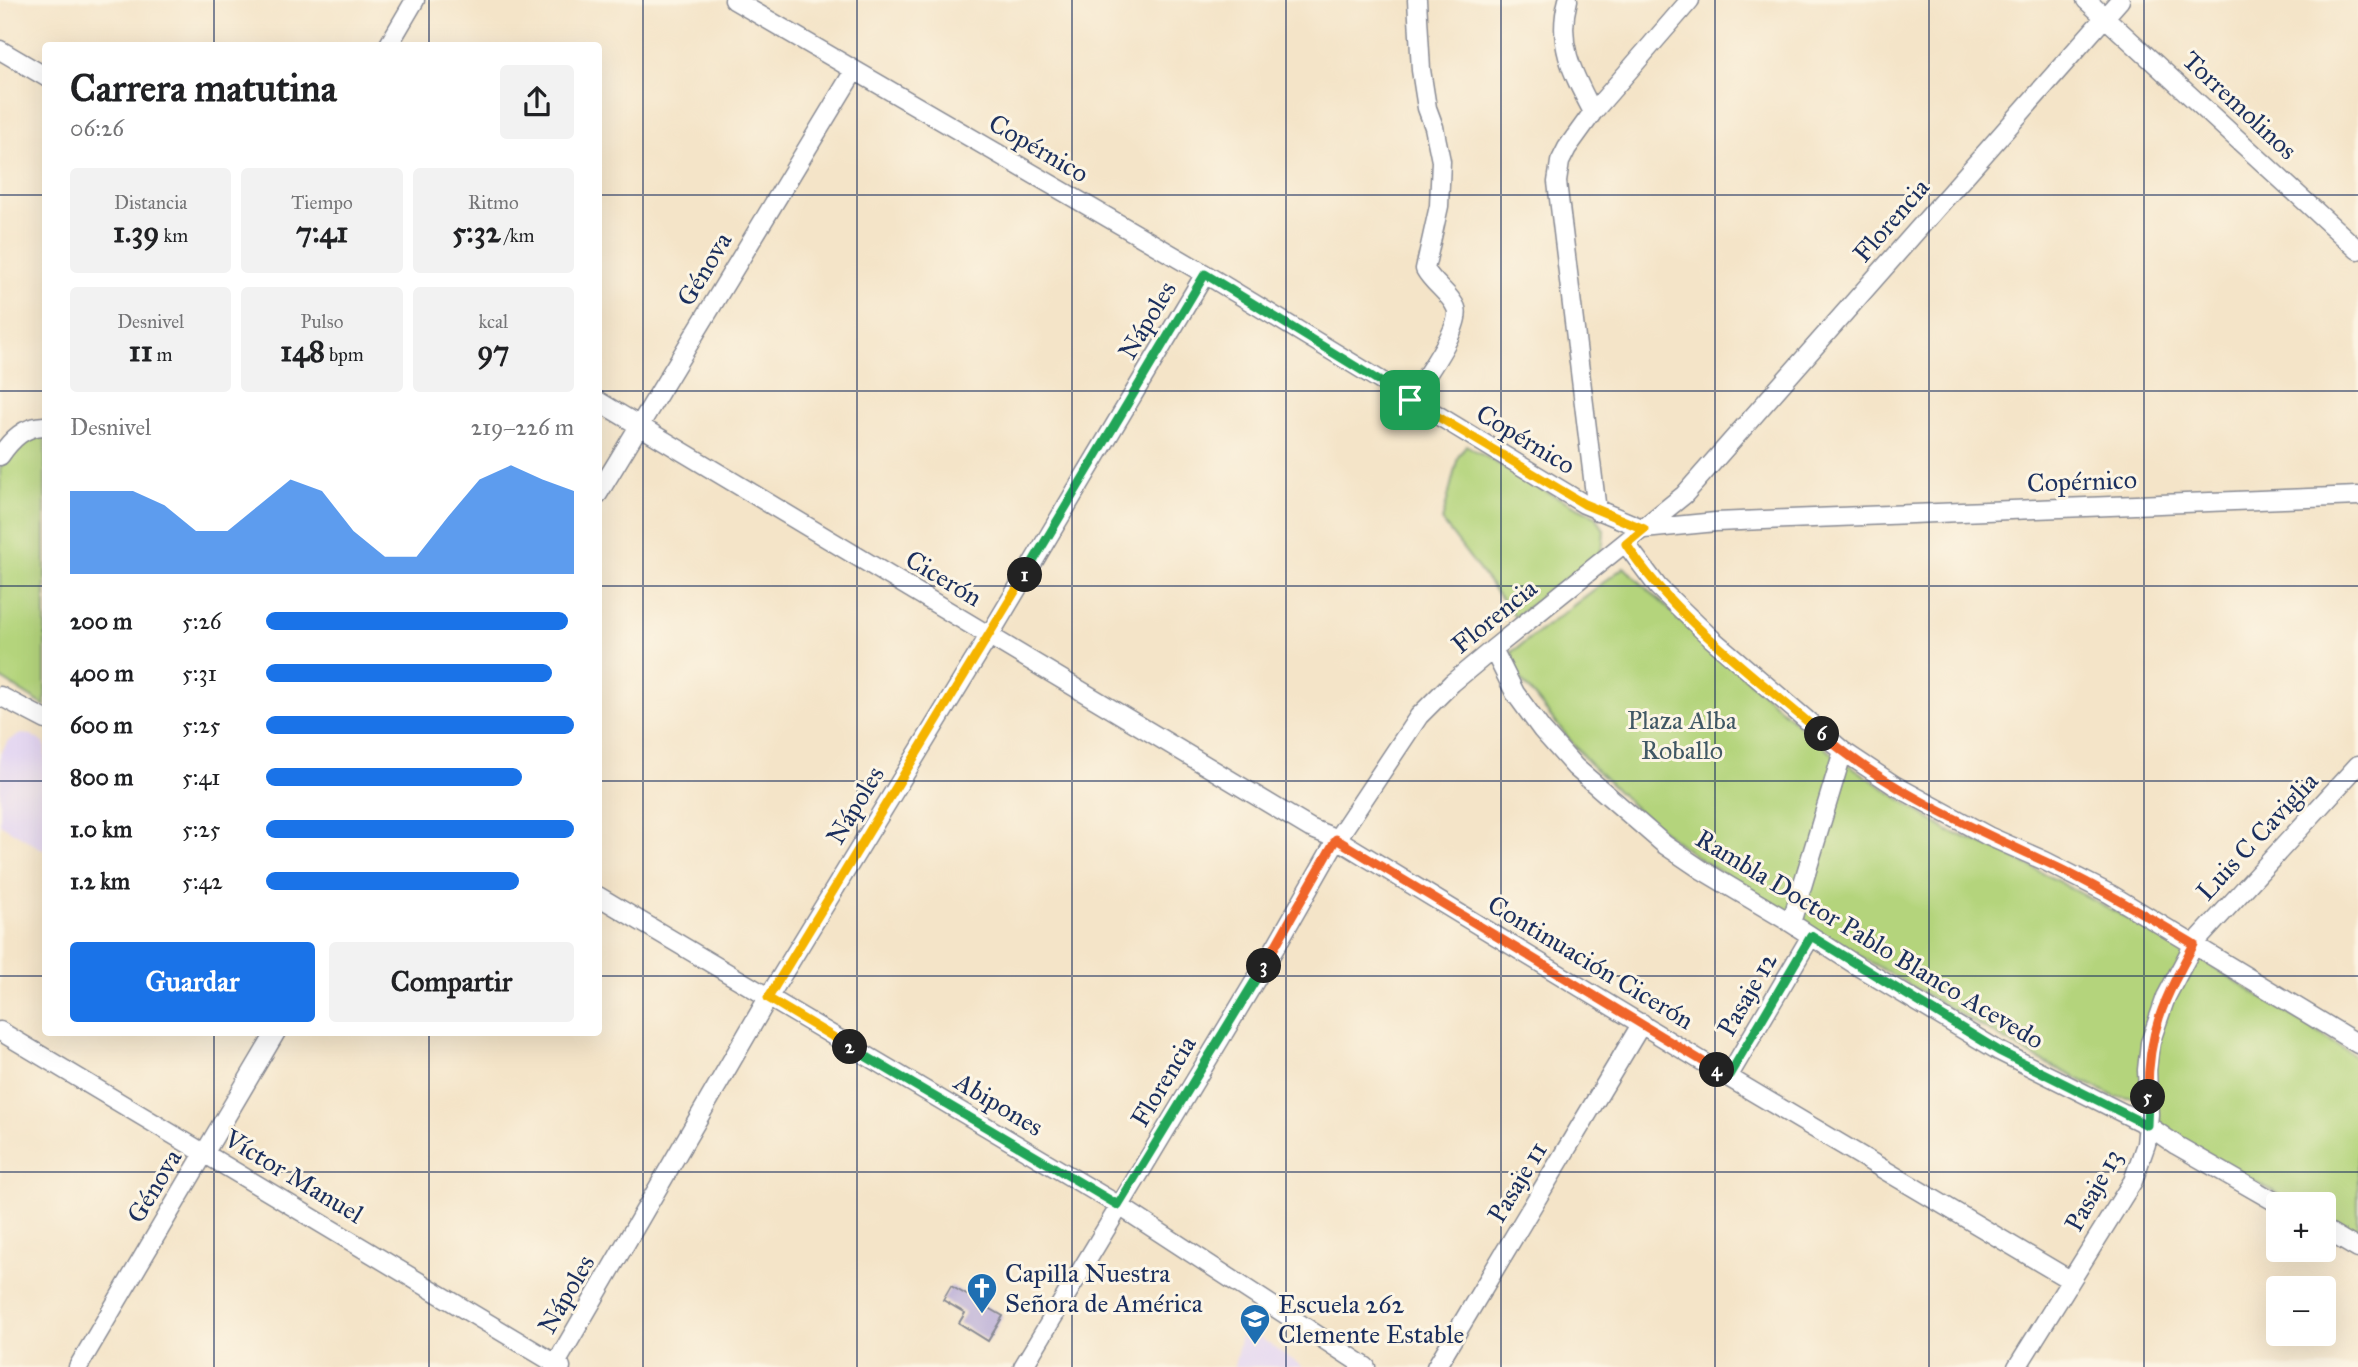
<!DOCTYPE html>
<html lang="es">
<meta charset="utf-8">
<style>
body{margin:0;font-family:"IM FELL Great Primer",serif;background:#f2f2f2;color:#202124;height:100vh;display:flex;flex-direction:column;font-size:26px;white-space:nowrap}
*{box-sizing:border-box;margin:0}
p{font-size:23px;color:#757577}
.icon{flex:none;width:38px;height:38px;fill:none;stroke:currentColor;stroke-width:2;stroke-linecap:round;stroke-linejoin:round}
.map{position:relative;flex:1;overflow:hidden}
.sheet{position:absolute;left:42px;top:42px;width:560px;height:994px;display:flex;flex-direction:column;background:#fff;border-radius:7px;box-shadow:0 7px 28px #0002}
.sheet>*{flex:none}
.buttons{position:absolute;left:2266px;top:1192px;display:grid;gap:14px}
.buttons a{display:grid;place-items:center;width:70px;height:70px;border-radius:7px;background:#fff;box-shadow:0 7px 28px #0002;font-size:35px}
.pin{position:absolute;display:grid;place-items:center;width:60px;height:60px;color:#fff;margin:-30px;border-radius:14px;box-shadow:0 4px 10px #0006}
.km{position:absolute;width:35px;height:35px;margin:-18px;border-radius:50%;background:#222;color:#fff;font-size:19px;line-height:35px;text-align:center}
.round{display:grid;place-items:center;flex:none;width:74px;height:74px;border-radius:7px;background:#f2f2f2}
.summary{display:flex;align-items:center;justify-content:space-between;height:119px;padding:0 28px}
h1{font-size:38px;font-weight:700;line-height:52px}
.metrics{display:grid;grid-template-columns:repeat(3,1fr);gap:10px;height:119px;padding:7px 28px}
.metrics div{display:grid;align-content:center;border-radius:7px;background:#f2f2f2;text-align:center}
.metrics b{font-size:30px;font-weight:700}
.metrics small{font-size:19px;font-weight:400}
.metrics p{font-size:19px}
.chart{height:196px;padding:14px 28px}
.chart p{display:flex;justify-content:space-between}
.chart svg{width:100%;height:126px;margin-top:7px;fill:#1a73e8;opacity:.7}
.primary-button{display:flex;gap:14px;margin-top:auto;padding:14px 28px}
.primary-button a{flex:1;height:80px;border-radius:7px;background:#1a73e8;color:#fff;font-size:28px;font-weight:700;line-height:80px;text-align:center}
.primary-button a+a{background:#f2f2f2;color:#202124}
ul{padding:0 28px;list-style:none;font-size:23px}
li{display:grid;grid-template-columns:112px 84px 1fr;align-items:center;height:52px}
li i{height:18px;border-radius:9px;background:#1a73e8}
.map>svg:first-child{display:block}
</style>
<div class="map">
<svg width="2358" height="1367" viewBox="0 0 2358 1367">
<rect width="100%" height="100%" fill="#fcf5e5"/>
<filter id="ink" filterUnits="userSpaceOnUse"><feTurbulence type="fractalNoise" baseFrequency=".0143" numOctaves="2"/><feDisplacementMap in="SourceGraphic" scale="14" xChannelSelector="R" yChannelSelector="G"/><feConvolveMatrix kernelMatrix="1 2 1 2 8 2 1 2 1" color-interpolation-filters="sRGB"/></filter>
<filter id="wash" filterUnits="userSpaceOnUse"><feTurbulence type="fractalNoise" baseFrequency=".00686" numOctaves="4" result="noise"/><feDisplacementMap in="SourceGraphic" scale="28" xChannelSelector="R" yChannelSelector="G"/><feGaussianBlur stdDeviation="1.57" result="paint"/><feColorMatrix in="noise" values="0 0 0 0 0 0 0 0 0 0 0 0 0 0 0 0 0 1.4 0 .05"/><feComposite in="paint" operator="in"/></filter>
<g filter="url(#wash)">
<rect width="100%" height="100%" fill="#f4e4c8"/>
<!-- built -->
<path fill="#e2d4f3" d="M21,734L31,735L45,744V851L0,824V754L8,741Z
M1243,1326L1303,1367H1234Z"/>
<!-- green -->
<path fill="#b4d47b" stroke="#68826c" stroke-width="2" d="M45,436V706L0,678V468C14,446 19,439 45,436Z
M1466,445L1541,489L1596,516L1604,530L1603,543L1600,553L1515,617L1442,521L1458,457Z
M1624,567L1690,629L1826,749L1948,831L1997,849L2182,947L2358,1058V1237L2324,1219V1204H2297L2191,1147L2162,1124L2156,1113L2132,1097H2115L2038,1059L1811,928L1695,856L1639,812L1587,761L1517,675L1512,652Z"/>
<g id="blocks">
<!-- building -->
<path fill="#b4a7d6" d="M951,1286L1003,1316L988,1341L959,1323L965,1313L943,1300Z"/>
</g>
</g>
<g filter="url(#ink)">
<use href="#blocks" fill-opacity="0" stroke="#888a93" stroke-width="2"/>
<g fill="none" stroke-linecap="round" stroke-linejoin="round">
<!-- street casing -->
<g stroke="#888a93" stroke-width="21">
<path id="street" d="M734,0L1205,274L1584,504L1644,529L1716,522L2358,496
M1568,0C1556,44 1573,74 1593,112
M2086,0L2358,250
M388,46L415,0
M0,50L46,77
M1410,400C1421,383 1463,326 1456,308C1450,293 1433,284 1425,269L1439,206L1441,161L1434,127L1427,108L1421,70L1417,0
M598,401L1310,828L1337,839L1728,1077L2070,1280
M0,456C11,440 25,425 46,426
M598,494L854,71
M1597,511L1557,182L1560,162L1567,148L1593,112L1690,0
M1626,544L1658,587L1712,639L1843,751L1894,785L1988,836L2045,861L2110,894L2358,1044
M1493,649L1515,693L1542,730L1575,767L1665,845L1702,870L1791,923L1859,967L1999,1051L2147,1125L2176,1145L2279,1204
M0,696L46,720
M598,896L1118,1205L1366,1367
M1791,923L1843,751
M0,1031L561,1367
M1728,1077L1811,936
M2324,1229L2358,1249
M78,1367L276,1032
M554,1367L768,998L989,636L1205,274
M1023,1367L1276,946L1337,839L1419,716L1452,683L1493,649L1684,495L2120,0
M1436,1367L1642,1023
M2017,1367L2133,1181L2146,1144L2149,1114L2147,1070L2150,1043L2166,997L2194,944L2358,765"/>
</g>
<!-- street -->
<use href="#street" stroke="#fff" stroke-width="18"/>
</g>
</g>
<g fill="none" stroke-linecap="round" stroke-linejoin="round" filter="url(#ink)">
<!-- split-1 casing -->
<g stroke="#fff" stroke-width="14">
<path id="split-1" d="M1025,575L1205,274L1410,400"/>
</g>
<!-- split-2 casing -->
<g stroke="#fff" stroke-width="14">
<path id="split-2" d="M850,1047L768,998L1025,575"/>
</g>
<!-- split-3 casing -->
<g stroke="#fff" stroke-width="14">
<path id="split-3" d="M850,1047L1118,1205L1264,966"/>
</g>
<!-- split-4 casing -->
<g stroke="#fff" stroke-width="14">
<path id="split-4" d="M1264,966L1336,839L1717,1070"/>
</g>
<!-- split-5 casing -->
<g stroke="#fff" stroke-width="14">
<path id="split-5" d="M1717,1070L1728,1077L1811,936L1999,1051L2147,1125L2148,1097"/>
</g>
<!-- split-6 casing -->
<g stroke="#fff" stroke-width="14">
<path id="split-6" d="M1822,734C1887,790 1967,825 2044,861C2096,885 2145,915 2194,944C2164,1000 2147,1032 2148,1097"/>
</g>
<!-- split-7 casing -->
<g stroke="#fff" stroke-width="14">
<path id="split-7" d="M1410,400L1584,504L1644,529L1626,544C1674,618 1755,676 1822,734"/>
</g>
<!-- split-1 -->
<use href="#split-1" stroke="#22a559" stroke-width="9"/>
<!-- split-2 -->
<use href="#split-2" stroke="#f5b400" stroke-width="9"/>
<!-- split-3 -->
<use href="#split-3" stroke="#22a559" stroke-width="9"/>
<!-- split-4 -->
<use href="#split-4" stroke="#f0652b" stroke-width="9"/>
<!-- split-5 -->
<use href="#split-5" stroke="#22a559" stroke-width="9"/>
<!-- split-6 -->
<use href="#split-6" stroke="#f0652b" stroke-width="9"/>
<!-- split-7 -->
<use href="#split-7" stroke="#f5b400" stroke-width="9"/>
</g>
<!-- grid -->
<path fill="none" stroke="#1b2f5e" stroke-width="2" stroke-opacity="0.55" d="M214,0V46M429,0V46M643,0V1367M857,0V1367M1072,0V1367M1286,0V1367M1501,0V1367M1715,0V1367M1929,0V1367M2144,0V1367M0,195H46M598,195H2358M0,391H46M598,391H2358M0,586H46M598,586H2358M0,781H46M598,781H2358M0,976H46M598,976H2358M214,1032V1367M429,1032V1367M0,1172H2358"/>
<!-- icons -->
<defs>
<g id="church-pin" transform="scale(1.575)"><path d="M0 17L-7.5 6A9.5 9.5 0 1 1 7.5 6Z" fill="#1f6fb2" stroke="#fcf5e5"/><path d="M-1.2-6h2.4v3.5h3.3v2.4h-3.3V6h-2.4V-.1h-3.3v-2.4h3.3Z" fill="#fff"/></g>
<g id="school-pin" transform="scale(1.575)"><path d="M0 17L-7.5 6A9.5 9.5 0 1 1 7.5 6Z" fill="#1f6fb2" stroke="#fcf5e5"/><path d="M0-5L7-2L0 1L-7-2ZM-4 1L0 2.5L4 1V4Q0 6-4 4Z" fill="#fff"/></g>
</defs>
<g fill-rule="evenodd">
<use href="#church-pin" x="982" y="1288"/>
<use href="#school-pin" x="1255" y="1319"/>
</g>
<g text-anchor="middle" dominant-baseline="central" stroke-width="6" stroke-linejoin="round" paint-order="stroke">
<!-- street labels -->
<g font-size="26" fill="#1b2f5e" stroke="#fcf5e5">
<text transform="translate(2240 105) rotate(43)">Torremolinos</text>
<text transform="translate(1039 148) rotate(30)">Copérnico</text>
<text transform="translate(1891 220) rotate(-49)">Florencia</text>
<text transform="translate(704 269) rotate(-59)">Génova</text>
<text transform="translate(1147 320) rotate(-59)">Nápoles</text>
<text transform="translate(1526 439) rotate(31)">Copérnico</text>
<text transform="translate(2082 481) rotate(-2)">Copérnico</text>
<text transform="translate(944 578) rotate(31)">Cicerón</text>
<text transform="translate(1494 616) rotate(-39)">Florencia</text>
<text transform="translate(855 805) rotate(-59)">Nápoles</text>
<text transform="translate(2257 836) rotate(-47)">Luis C Caviglia</text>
<text transform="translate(1870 939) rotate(31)">Rambla Doctor Pablo Blanco Acevedo</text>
<text transform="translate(1591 962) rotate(31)">Continuación Cicerón</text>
<text transform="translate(1747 994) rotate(-60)">Pasaje 12</text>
<text transform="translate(1163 1081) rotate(-59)">Florencia</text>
<text transform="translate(999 1104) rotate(31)">Abipones</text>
<text transform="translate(294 1176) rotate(31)">Víctor Manuel</text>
<text transform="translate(1517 1182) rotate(-59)">Pasaje 11</text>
<text transform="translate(154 1186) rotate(-59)">Génova</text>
<text transform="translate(2093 1190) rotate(-61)">Pasaje 13</text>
<text transform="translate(566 1294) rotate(-60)">Nápoles</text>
</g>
<!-- park labels -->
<g font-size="26" fill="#415865" stroke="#fcf5e5">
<text x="1682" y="720">Plaza Alba<tspan x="1682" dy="30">Roballo</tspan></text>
</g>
<!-- poi labels -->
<g font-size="26" fill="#1b2f5e" stroke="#fcf5e5" text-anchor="start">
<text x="1005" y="1273">Capilla Nuestra<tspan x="1005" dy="30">Señora de América</tspan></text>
<text x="1278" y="1304">Escuela 262<tspan x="1278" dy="30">Clemente Estable</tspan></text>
</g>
</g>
</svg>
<div class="buttons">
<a>+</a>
<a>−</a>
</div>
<div class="pin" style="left:1410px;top:400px;background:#1e9e55"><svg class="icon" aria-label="arrive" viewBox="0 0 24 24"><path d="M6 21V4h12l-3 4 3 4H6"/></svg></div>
<b class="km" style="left:1025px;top:575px">1</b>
<b class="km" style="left:850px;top:1047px">2</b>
<b class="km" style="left:1264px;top:966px">3</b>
<b class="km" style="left:1717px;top:1070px">4</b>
<b class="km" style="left:2148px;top:1097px">5</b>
<b class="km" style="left:1822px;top:734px">6</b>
<section class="sheet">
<div class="summary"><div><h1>Carrera matutina</h1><p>06:26</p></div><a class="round"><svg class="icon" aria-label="share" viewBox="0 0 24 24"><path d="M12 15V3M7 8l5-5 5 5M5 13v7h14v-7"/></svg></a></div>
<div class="metrics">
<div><p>Distancia</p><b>1.39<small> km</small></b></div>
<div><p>Tiempo</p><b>7:41</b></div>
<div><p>Ritmo</p><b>5:32<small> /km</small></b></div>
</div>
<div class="metrics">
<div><p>Desnivel</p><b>11<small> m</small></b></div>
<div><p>Pulso</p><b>148<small> bpm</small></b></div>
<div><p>kcal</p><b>97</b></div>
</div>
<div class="chart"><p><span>Desnivel</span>219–226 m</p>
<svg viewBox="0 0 160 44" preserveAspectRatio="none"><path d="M0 44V15L10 15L20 15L30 20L40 29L50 29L60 20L70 11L80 15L90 29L100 38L110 38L120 24L130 11L140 6L150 11L160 15V44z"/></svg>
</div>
<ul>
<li><b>200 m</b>5:26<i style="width:98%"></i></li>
<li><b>400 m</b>5:31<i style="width:93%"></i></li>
<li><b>600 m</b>5:25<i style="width:100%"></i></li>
<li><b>800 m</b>5:41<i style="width:83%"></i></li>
<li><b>1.0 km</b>5:25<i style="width:100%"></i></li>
<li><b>1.2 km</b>5:42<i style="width:82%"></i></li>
</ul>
<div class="primary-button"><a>Guardar</a><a>Compartir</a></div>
</section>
</div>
